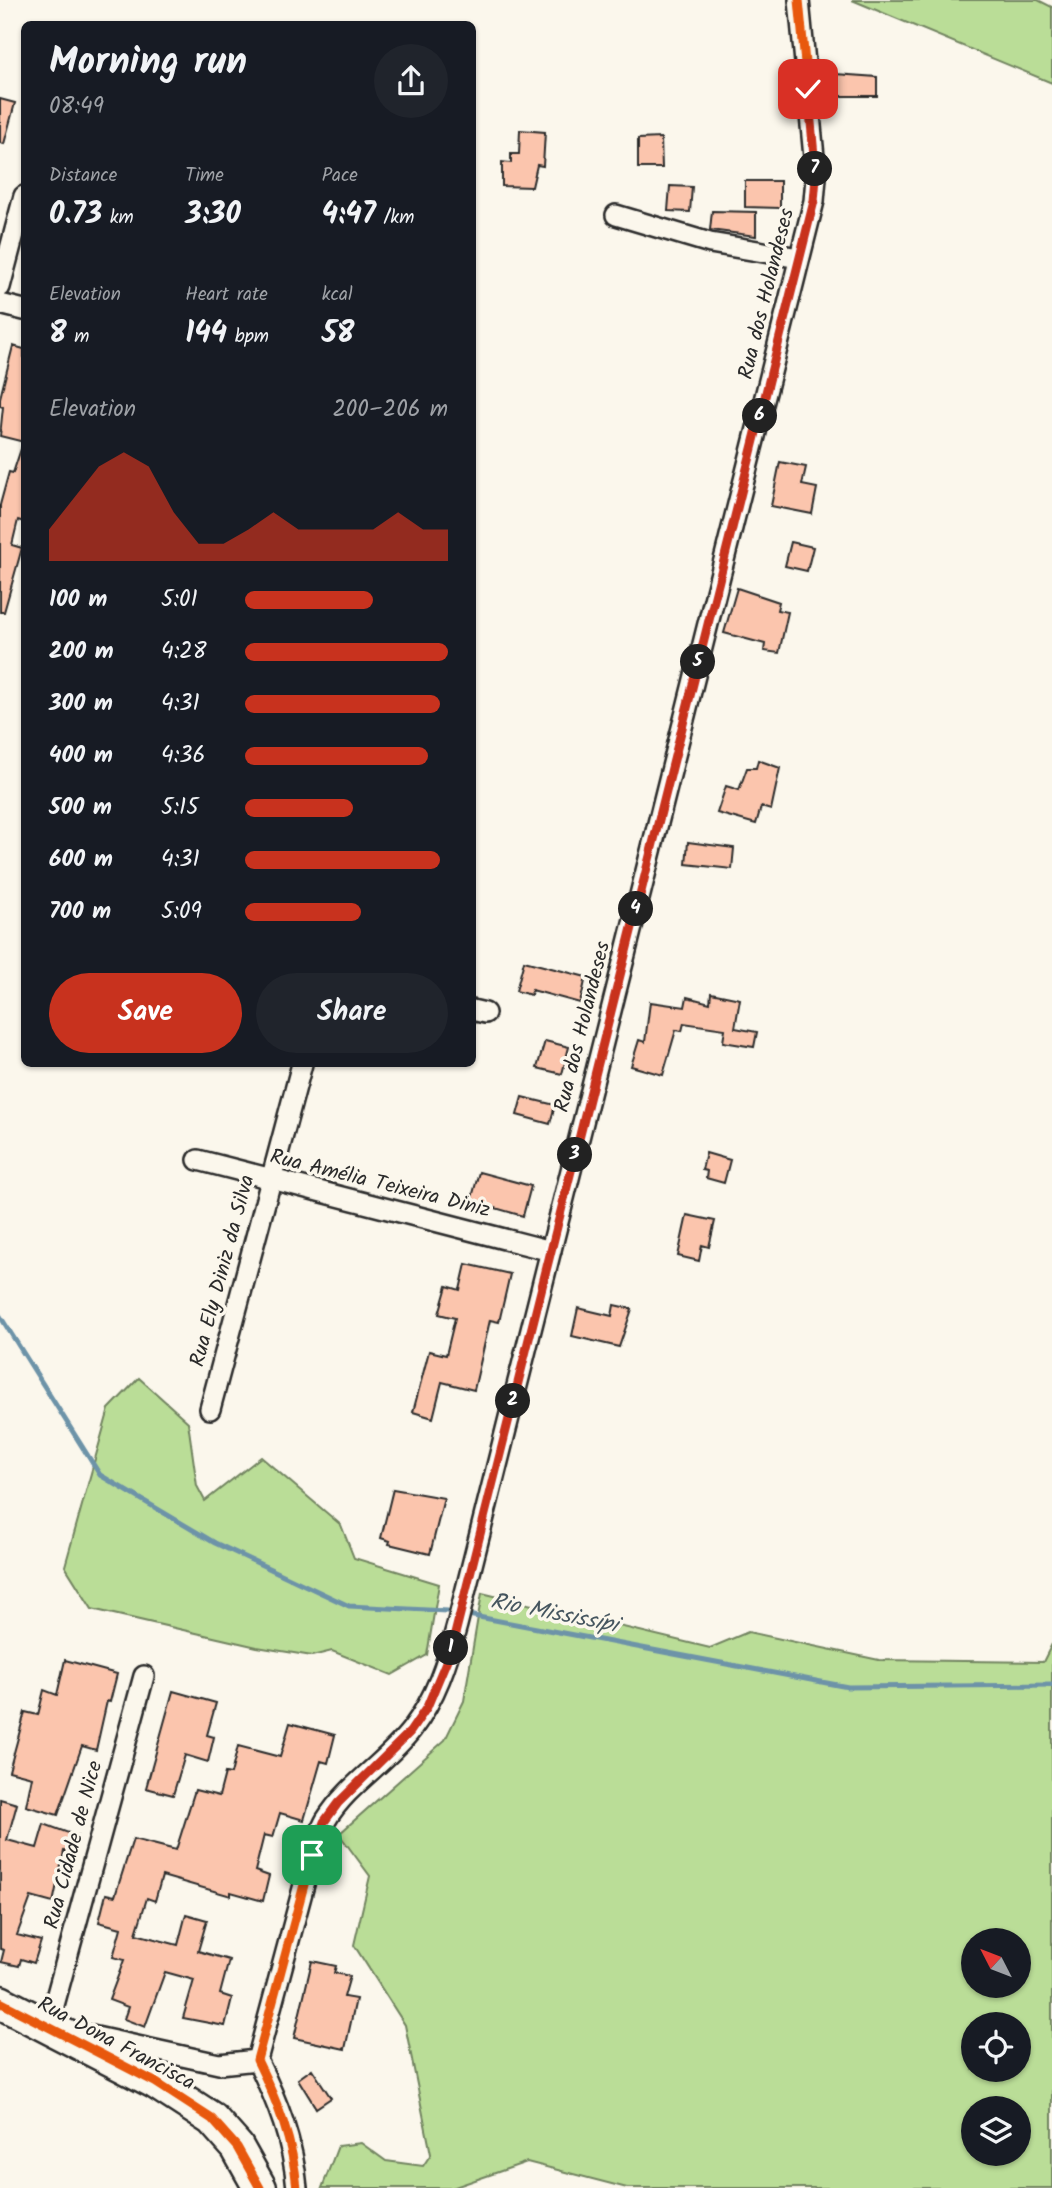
<!DOCTYPE html>
<meta charset="utf-8">
<style>
body{margin:0;font-family:Kalam,sans-serif;background:#20242c;color:#f1f3f6;height:100vh;display:flex;flex-direction:column;font-size:26px;white-space:nowrap}
*{box-sizing:border-box;margin:0}
p{font-size:23px;color:#9ea1a6}
.icon{flex:none;width:38px;height:38px;fill:none;stroke:currentColor;stroke-width:2;stroke-linecap:round;stroke-linejoin:round}
.map{position:relative;flex:1;overflow:hidden}
.details{position:absolute;left:21px;top:21px;width:455px;height:1046px;display:flex;flex-direction:column;background:#171b24;border-radius:10px;box-shadow:0 2px 5px #0004}
.details>*{flex:none}
.needle{width:46px;rotate:312deg}
.controls{position:absolute;left:961px;top:1928px;display:grid;gap:14px}
.controls a{display:grid;place-items:center;width:70px;height:70px;border-radius:50%;background:#171b24;box-shadow:0 2px 5px #0004;font-size:35px}
.pin{position:absolute;display:grid;place-items:center;width:60px;height:60px;color:#fff;margin:-30px;border-radius:14px;box-shadow:0 4px 10px #0006}
.km{position:absolute;width:35px;height:35px;margin:-18px;border-radius:50%;background:#222;color:#fff;font-size:19px;line-height:35px;text-align:center}
.round{display:grid;place-items:center;flex:none;width:74px;height:74px;border-radius:37px;background:#20242c}
.head{display:flex;align-items:center;justify-content:space-between;height:119px;padding:0 28px}
h1{font-size:38px;font-weight:700;line-height:52px}
.figures{display:grid;grid-template-columns:repeat(3,1fr);gap:10px;height:119px;padding:7px 28px}
.figures div{display:grid;align-content:center}
.figures b{font-size:30px;font-weight:700}
.figures small{font-size:19px;font-weight:400}
.figures p{font-size:19px}
.chart{height:196px;padding:14px 28px}
.chart p{display:flex;justify-content:space-between}
.chart svg{width:100%;height:126px;margin-top:7px;fill:#c8321e;opacity:.7}
.cta{display:flex;gap:14px;margin-top:auto;padding:14px 28px}
.cta a{flex:1;height:80px;border-radius:42px;background:#c8321e;color:#fff;font-size:28px;font-weight:700;line-height:80px;text-align:center}
.cta a+a{background:#20242c;color:#f1f3f6}
ul{padding:0 28px;list-style:none;font-size:23px}
li{display:grid;grid-template-columns:112px 84px 1fr;align-items:center;height:52px}
li i{height:18px;border-radius:9px;background:#c8321e}
.map>svg:first-child{display:block}
</style>
<div class="map">
<svg width="1052" height="2188" viewBox="0 0 1052 2188">
<rect width="100%" height="100%" fill="#fbf7ec"/>
<filter id="ink" filterUnits="userSpaceOnUse"><feTurbulence type="fractalNoise" baseFrequency=".0143" numOctaves="2"/><feDisplacementMap in="SourceGraphic" scale="14" xChannelSelector="R" yChannelSelector="G"/><feConvolveMatrix kernelMatrix="1 2 1 2 8 2 1 2 1" color-interpolation-filters="sRGB"/></filter>
<g filter="url(#ink)">
<!-- green -->
<path fill="#badd97" stroke="#728461" stroke-width="2" fill-rule="evenodd" d="M852,0H1038L1052,7V83Z
M139,1378L188,1422L197,1486L205,1501L261,1457L341,1525L354,1558L439,1584L427,1655L392,1675L332,1651L312,1656L257,1647L92,1609L65,1566L109,1409Z
M482,1593L710,1648L748,1632L879,1660L1043,1662L1052,1644V2188H627L527,2162L452,2188H322L338,2146L361,2143L386,2161L423,2166L431,2154L405,2025L354,1945L370,1876L339,1834L445,1740L464,1701ZM973,1941H1018V1986H973ZM973,2025H1018V2070H973ZM973,2109H1018V2154H973Z"/>
<g fill="none" stroke-linecap="round" stroke-linejoin="round">
<!-- stream -->
<path stroke="#6d93a8" stroke-width="5" d="M0,1316L100,1475L215,1543L349,1606L447,1611L848,1687L1052,1685"/>
</g>
<!-- building -->
<path fill="#fbc5ad" stroke="#2b2b2b" stroke-width="2" d="M835,74L877,77V96H834Z
M0,99L15,103L4,144L0,143Z
M520,130L545,132L543,166L537,165L532,187L502,186V162L511,163V154H519Z
M661,138L662,168H638V139Z
M745,181H780V208L745,207Z
M670,186L692,187L690,212L668,211Z
M712,211L756,212V236L710,230Z
M13,346L24,349V442L0,436L3,407L0,406V398Z
M22,446L24,447V522L18,520L12,545L22,548L4,612H0V505L9,472L13,473Z
M780,462L806,467L802,485L817,488L812,514L771,506Z
M791,542L813,547L807,571L785,566Z
M737,588L779,602L777,610L788,612L779,653L764,651L765,644L724,633Z
M758,760L780,768L771,810L761,807L756,824L717,813L726,786L739,790L747,768H756Z
M688,842L734,848L732,869L686,864Z
M524,961L586,977L580,1003L532,990L531,995L516,991Z
M711,993L740,999L735,1028L757,1032L754,1047L723,1042L725,1029L684,1023L682,1031L676,1030L663,1075L631,1066L639,1040L645,1042L650,1002L685,1007L687,997L710,1003Z
M545,1041L569,1047L562,1074L537,1068Z
M522,1097L555,1105L550,1124L517,1115Z
M706,1153L730,1160L724,1183L706,1178L707,1171L702,1170Z
M479,1172L531,1186L523,1216L471,1201Z
M687,1215L715,1221L709,1247L702,1245L699,1261L678,1256Z
M466,1264L510,1274L499,1322L490,1320L474,1390L442,1382L433,1418L413,1412L429,1351L446,1355L455,1318L439,1314L447,1286L460,1290Z
M614,1305L632,1309L619,1347L572,1336L578,1308L612,1316Z
M393,1489L444,1498L430,1554L389,1544L390,1541L381,1538Z
M65,1660L117,1674L110,1702L107,1701L96,1750L82,1746L58,1815L26,1806L32,1777L9,1771L25,1712L38,1715L44,1690L57,1695Z
M173,1691L216,1703L207,1735L214,1737L208,1762L185,1755L173,1795L146,1788Z
M290,1723L335,1735L328,1763L321,1761L304,1820L280,1813L273,1837L264,1835L255,1871L269,1876L263,1901L231,1892V1896L162,1876L155,1901L147,1898L136,1934L178,1945L186,1914L207,1920L198,1951L229,1960L220,1994L232,1998L225,2026L183,2018L194,1980L165,1972L145,2027L124,2019L128,2007L109,2000L124,1960L113,1957L121,1928L99,1922L106,1894L115,1896L133,1839L176,1850L195,1790L219,1796L225,1773L231,1774L238,1746L280,1757Z
M0,1799L17,1804L7,1840L37,1848L44,1824L77,1836L72,1854L64,1851L53,1903L31,1897L17,1935L41,1941L34,1963L21,1959L19,1966L1,1962L4,1950L0,1949Z
M312,1961L336,1966L334,1973L350,1976L344,1997L356,1999L345,2049L294,2038Z
M312,2069L331,2098L316,2108L298,2079Z"/>
<g fill="none" stroke-linecap="round" stroke-linejoin="round">
<!-- minor casing -->
<g stroke="#2b2b2b" stroke-width="24">
<path id="minor" d="M616,215L710,243L799,258
M0,287L24,196
M0,304L24,310
M472,1010L485,1013
M198,1160L551,1251
M210,1409L302,1064
M57,2029L48,2027L144,1676
M87,2035L219,2064L257,2060
M297,2188C293,2141 278,2103 257,2060L312,1855C317,1843 320,1830 326,1820C348,1784 387,1762 412,1729C436,1697 447,1663 457,1625L814,201L816,178L799,0"/>
</g>
<!-- primary casing -->
<g stroke="#2b2b2b" stroke-width="37">
<path id="primary" d="M0,2002L155,2082L212,2119L237,2147L260,2188"/>
</g>
<!-- minor -->
<use href="#minor" stroke="#fbf7ec" stroke-width="19"/>
<!-- primary -->
<use href="#primary" stroke="#fbf7ec" stroke-width="32"/>
<!-- cycleway casing -->
<g stroke="#fbf7ec" stroke-width="13">
<path id="cycleway" d="M0,2002L155,2082L212,2119L237,2147L260,2188
M297,2188C293,2141 278,2103 257,2060L312,1855C317,1843 320,1830 326,1820C348,1784 387,1762 412,1729C436,1697 447,1663 457,1625L814,201L816,178L799,0"/>
</g>
<!-- cycleway -->
<use href="#cycleway" stroke="#e8590c" stroke-width="9"/>
</g>
</g>
<g fill="none" stroke-linecap="round" stroke-linejoin="round" filter="url(#ink)">
<!-- route casing -->
<g stroke="#fff" stroke-width="14">
<path id="route" d="M312,1855L324,1822L338,1803L410,1732L427,1707L451,1650L814,201L816,178L808,89"/>
</g>
<!-- route -->
<use href="#route" stroke="#c8321e" stroke-width="9"/>
</g>
<g text-anchor="middle" dominant-baseline="central" stroke-width="7" stroke-linejoin="round" paint-order="stroke">
<!-- street labels -->
<g font-size="21" fill="#2b2b2b" stroke="#fbf7ec">
<text transform="translate(767 294) rotate(-76)">Rua dos Holandeses</text>
<text transform="translate(583 1027) rotate(-76)">Rua dos Holandeses</text>
<text transform="translate(380 1184) rotate(14)">Rua Amélia Teixeira Diniz</text>
<text transform="translate(223 1271) rotate(-75)">Rua Ely Diniz da Silva</text>
<text transform="translate(74 1845) rotate(-75)">Rua Cidade de Nice</text>
<text transform="translate(116 2044) rotate(28)">Rua Dona Francisca</text>
</g>
<!-- water labels -->
<g font-size="23" font-style="italic" fill="#46565f" stroke="#fbf7ec">
<text transform="translate(554 1614) rotate(11)">Rio Mississípi</text>
</g>
</g>
</svg>
<div class="controls">
<a><svg class="needle" viewBox="-14 -14 28 28"><path d="M0-13l5 13h-10z" fill="#e53935"/><path d="M0 13l5-13h-10z" fill="#9ea1a6"/></svg></a>
<a><svg class="icon" aria-label="locate" viewBox="0 0 24 24"><circle cx="12" cy="12" r="6"/><path d="M12 2v4M12 18v4M2 12h4M18 12h4"/></svg></a>
<a><svg class="icon" aria-label="layers" viewBox="0 0 24 24"><path d="M12 4l9 5-9 5-9-5zM3 14l9 5 9-5"/></svg></a>
</div>
<div class="pin" style="left:312px;top:1855px;background:#1e9e55"><svg class="icon" aria-label="arrive" viewBox="0 0 24 24"><path d="M6 21V4h12l-3 4 3 4H6"/></svg></div>
<div class="pin" style="left:808px;top:89px;background:#d93025"><svg class="icon" aria-label="check" viewBox="0 0 24 24"><path d="M5 12l5 5 9-10"/></svg></div>
<b class="km" style="left:451px;top:1648px">1</b>
<b class="km" style="left:513px;top:1401px">2</b>
<b class="km" style="left:575px;top:1155px">3</b>
<b class="km" style="left:636px;top:909px">4</b>
<b class="km" style="left:698px;top:662px">5</b>
<b class="km" style="left:760px;top:416px">6</b>
<b class="km" style="left:815px;top:169px">7</b>
<section class="details">
<div class="head"><div><h1>Morning run</h1><p>08:49</p></div><a class="round"><svg class="icon" aria-label="share" viewBox="0 0 24 24"><path d="M12 15V3M7 8l5-5 5 5M5 13v7h14v-7"/></svg></a></div>
<div class="figures">
<div><p>Distance</p><b>0.73<small> km</small></b></div>
<div><p>Time</p><b>3:30</b></div>
<div><p>Pace</p><b>4:47<small> /km</small></b></div>
</div>
<div class="figures">
<div><p>Elevation</p><b>8<small> m</small></b></div>
<div><p>Heart rate</p><b>144<small> bpm</small></b></div>
<div><p>kcal</p><b>58</b></div>
</div>
<div class="chart"><p><span>Elevation</span>200–206 m</p>
<svg viewBox="0 0 160 44" preserveAspectRatio="none"><path d="M0 44V33L10 22L20 11L30 6L40 11L50 27L60 38L70 38L80 33L90 27L100 33L110 33L120 33L130 33L140 27L150 33L160 33V44z"/></svg>
</div>
<ul>
<li><b>100 m</b>5:01<i style="width:63%"></i></li>
<li><b>200 m</b>4:28<i style="width:100%"></i></li>
<li><b>300 m</b>4:31<i style="width:96%"></i></li>
<li><b>400 m</b>4:36<i style="width:90%"></i></li>
<li><b>500 m</b>5:15<i style="width:53%"></i></li>
<li><b>600 m</b>4:31<i style="width:96%"></i></li>
<li><b>700 m</b>5:09<i style="width:57%"></i></li>
</ul>
<div class="cta"><a>Save</a><a>Share</a></div>
</section>
</div>
